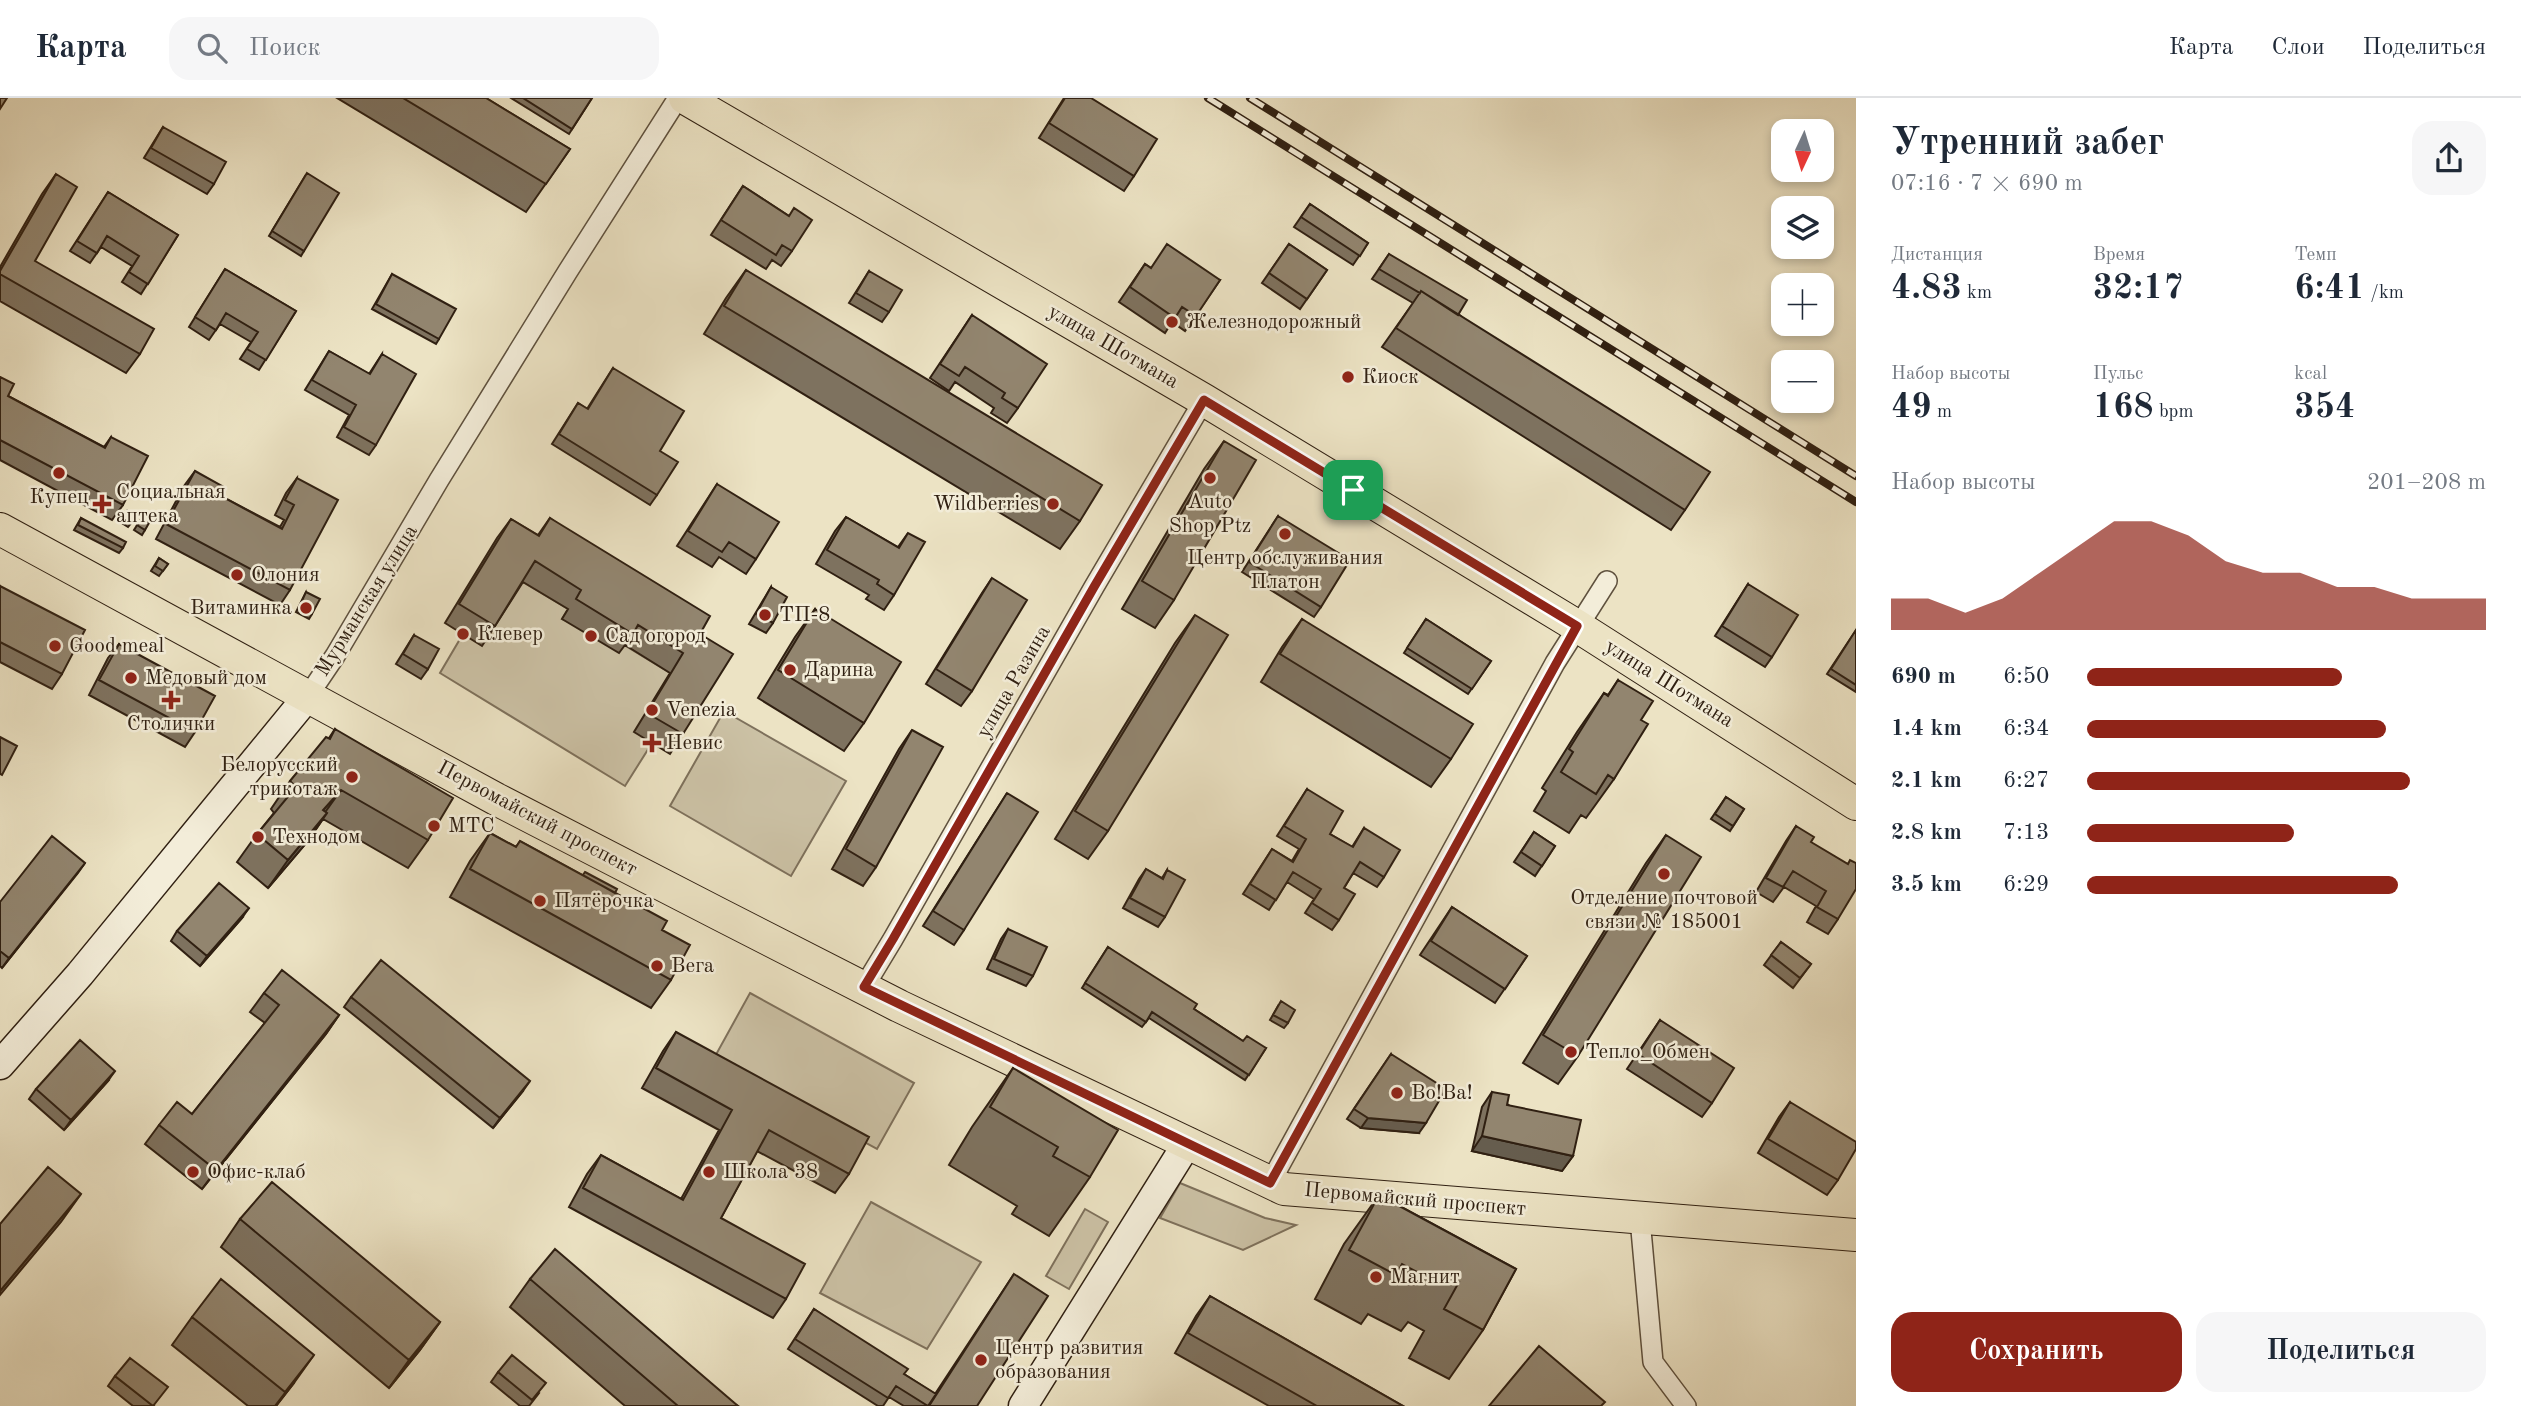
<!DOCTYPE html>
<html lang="ru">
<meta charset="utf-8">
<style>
body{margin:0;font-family:"Old Standard TT",serif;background:#f6f6f7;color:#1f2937;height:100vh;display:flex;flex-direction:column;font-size:26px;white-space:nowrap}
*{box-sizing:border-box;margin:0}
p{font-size:23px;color:#747a83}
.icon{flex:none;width:38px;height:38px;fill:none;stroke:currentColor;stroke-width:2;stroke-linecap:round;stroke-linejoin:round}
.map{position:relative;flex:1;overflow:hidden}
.panel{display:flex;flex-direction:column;background:#fff;width:665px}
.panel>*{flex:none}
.needle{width:46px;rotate:184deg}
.fabs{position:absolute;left:1771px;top:21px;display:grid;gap:14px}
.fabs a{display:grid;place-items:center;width:63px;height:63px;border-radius:14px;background:#fff;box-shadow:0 4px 10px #0003;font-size:35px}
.pin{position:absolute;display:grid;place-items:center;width:60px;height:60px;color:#fff;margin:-30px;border-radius:14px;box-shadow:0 4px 10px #0006}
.round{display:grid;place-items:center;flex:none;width:74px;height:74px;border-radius:21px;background:#f6f6f7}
.headline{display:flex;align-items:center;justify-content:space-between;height:119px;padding:0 35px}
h1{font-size:38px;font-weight:700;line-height:52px}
.figures{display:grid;grid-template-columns:repeat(3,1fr);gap:10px;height:119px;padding:7px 35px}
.figures div{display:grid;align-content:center}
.figures b{font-size:35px;font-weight:700}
.figures small{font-size:19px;font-weight:400}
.figures p{font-size:19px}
.chart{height:196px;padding:14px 35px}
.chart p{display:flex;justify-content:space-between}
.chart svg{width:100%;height:126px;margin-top:7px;fill:#8f2418;opacity:.7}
.button{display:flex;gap:14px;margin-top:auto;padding:14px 35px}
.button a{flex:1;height:80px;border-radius:21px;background:#8f2418;color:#fff;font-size:28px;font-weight:700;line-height:80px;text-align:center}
.button a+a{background:#f6f6f7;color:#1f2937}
ul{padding:0 35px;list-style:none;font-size:23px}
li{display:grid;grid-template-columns:112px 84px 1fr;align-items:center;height:52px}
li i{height:18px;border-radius:9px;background:#8f2418}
header{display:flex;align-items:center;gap:42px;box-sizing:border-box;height:98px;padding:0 35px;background:#fff;border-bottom:2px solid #e0e1e3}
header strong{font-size:33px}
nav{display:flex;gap:38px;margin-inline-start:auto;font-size:24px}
.search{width:490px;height:63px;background:#f6f6f7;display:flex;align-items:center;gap:18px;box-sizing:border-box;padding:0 24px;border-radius:21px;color:#747a83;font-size:26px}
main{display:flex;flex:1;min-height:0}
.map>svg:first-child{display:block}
</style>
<header>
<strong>Карта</strong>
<div class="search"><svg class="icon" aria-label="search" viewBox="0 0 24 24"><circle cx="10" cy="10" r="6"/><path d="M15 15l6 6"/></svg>Поиск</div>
<nav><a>Карта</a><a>Слои</a><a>Поделиться</a></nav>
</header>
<main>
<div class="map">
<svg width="1856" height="1308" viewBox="0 0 1856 1308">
<rect width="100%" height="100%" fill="#ece3c4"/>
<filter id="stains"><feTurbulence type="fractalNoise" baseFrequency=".00286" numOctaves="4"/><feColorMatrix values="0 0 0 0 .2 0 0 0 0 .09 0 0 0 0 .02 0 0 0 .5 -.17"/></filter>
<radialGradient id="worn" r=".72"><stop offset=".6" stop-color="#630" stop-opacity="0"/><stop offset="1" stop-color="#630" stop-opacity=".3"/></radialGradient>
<!-- green -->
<path fill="#ccc2a6" stroke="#7e715c" stroke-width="2" d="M521,483L568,511L562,521L624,547L670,575L652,645L625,688L440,575L463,536Z
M724,613L846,683L791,778L670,708Z
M750,895L914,985L877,1051L713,962Z
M1180,1085L1265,1120L1296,1127L1243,1152L1160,1120Z
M871,1104L981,1164L927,1251L820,1195Z
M1085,1111L1108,1124L1069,1191L1046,1178Z"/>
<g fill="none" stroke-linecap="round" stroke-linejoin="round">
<!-- street casing -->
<g stroke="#5f513e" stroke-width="22">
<path id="street" d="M308,598L335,558L439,382L568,173L678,0
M864,889L893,841L1094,489L1204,302
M1270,1085L1555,565L1607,483
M1640,1121L1653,1264L1686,1308"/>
</g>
<!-- secondary casing -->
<g stroke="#302012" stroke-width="31">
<path id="secondary" d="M0,967L80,876L308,598
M1023,1308L1188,1044"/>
</g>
<!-- primary casing -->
<g stroke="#302012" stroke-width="34">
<path id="primary" d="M685,0L1204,302L1577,528L1856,706
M0,431L496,701L719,816L899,908L1284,1091L1856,1137"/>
</g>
<!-- street -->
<use href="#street" stroke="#f3edd9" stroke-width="19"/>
<!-- secondary -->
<use href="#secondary" stroke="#f3edd9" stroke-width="28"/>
<!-- primary -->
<use href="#primary" stroke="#ece3c4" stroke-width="32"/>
<!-- rail casing -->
<g stroke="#302012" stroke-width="8">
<path id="rail" d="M1208,0L1856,404
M1250,0L1856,378"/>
</g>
<!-- rail -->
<use href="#rail" stroke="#f3edd9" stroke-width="5" stroke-dasharray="16" stroke-linecap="butt"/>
</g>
<!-- wall -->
<path fill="#7e725f" stroke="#302012" stroke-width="2" d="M337,0H486L570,51L526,114Z
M511,0H592L569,36Z
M1064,0H1091L1134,78L1124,93L1039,40Z
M163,29L214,86L207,96L144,60Z
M56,76L35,163L140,256L126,275L0,203V169L42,96Z
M304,80V153L301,158L269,138Z
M743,88L789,118L792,153L781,168L772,162L766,171L711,137Z
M108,94L178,137L141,196L122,184L132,168L101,149L90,165L70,153Z
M1310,106L1368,145L1353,167L1294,129Z
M1289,146L1327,172L1300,211L1262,185Z
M1389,156L1685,412L1671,432L1382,249L1413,205L1372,181Z
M1145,166L1151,170L1220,182L1185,233L1172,224L1165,235L1119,204Z
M225,171L296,213L259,272L240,261L251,244L220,226L209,242L189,229Z
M746,172L1080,423L1060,451L704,236L726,200Z
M869,173L889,214L882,224L849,205Z
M392,176L439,241L436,246L372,211Z
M972,217L1018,310L1007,325L991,315L994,310L955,284L949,293L930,280Z
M329,253L369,276L382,256L376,347L369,357L337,339L349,317L305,292Z
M613,270L660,353L657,397L650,407L552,346L578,305L587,311Z
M0,279L8,298L104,349L111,339L123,407L112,422L0,362Z
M1224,343L1174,502L1155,530L1122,511L1204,371Z
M195,373L219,397L280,429L284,422L275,417L286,395L297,380L290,492L280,507L156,441L184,388Z
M717,386L756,461L746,476L719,459L712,469L677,448Z
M127,413L132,424L128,429L120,424Z
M1278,418L1321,509L1314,519L1242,474Z
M846,419L898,449L908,435L894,497L884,512L866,501L869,497L816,466L835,433Z
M81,420L123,450L119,455L74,432Z
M550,420L700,536L683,636L670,656L634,634L670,575L625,547L619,555L562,521L568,511L523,484L495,528L482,548L445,525L497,440L511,421L538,437Z
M141,421L145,432L142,437L134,432Z
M159,460L168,466L159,478L151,473Z
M992,480L972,593L961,608L926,586L982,495Z
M1748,486L1772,559L1765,569L1715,538Z
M0,488L62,576L52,591L0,564Z
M771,489L773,525L766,535L749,526Z
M306,494L312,516L309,521L296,514Z
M815,511L864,625L844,653L758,600L795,539Z
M1195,517L1108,733L1088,761L1055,741L1175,545Z
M1302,521L1451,661L1431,689L1261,584L1282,549Z
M1426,521L1491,563L1468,596L1404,555Z
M1856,532V594L1827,576Z
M414,537L428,571L421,581L396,566Z
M119,546L195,634L185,649L89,597L108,560Z
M1618,582L1641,622L1614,681L1586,720L1581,717L1569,735L1534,713L1546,693L1542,690L1577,634L1604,595L1608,597Z
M335,631L428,742L408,770L323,721L308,743L268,790L237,764L257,736L274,715L271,711L290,683L329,640Z
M912,632L876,769L863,788L832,771L899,651Z
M1307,691L1330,736L1352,749L1364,730L1384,779L1377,789L1353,775L1344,790L1339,822L1332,832L1305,815L1314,801L1287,784L1269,812L1243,796L1272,751L1292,763L1299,751L1277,738Z
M1007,695L964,832L954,847L923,828Z
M1726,699L1744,711L1730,733L1711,721Z
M1796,728L1811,744L1838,821L1828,836L1807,824L1816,808L1784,789L1773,804L1756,794L1786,743Z
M1534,734L1555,748L1535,778L1514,764Z
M490,735L516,749L520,743L615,795L662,832L671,882L651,910L450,799L470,763Z
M1666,737L1578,958L1558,986L1523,965L1646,765Z
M85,765L2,870L0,868V804Z
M1146,771L1162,780L1167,772L1165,819L1158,829L1123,810L1139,781Z
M1452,809L1527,858L1495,905L1420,857Z
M242,820L200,868L171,843L177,833Z
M1008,831L1033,878L1026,888L987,871L1001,841Z
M1781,844L1811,866L1793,890L1764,867Z
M1108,849L1194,911L1243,943L1266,950L1245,982L1149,920L1142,929L1082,890Z
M264,895L339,917L326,936L202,1091L145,1046L159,1027L192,1016L265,925L250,914Z
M351,899L523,993L493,1030L344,909Z
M1278,908L1288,925L1284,930L1270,922Z
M1660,922L1712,1005L1702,1019L1627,971Z
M676,934L849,1076L835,1095L757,1053L721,1120L786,1201L773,1220L569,1109L587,1076L601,1057L681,1101L719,1032L642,990L663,953Z
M1391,956L1419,1035L1361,1030L1347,1021Z
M1013,970L1090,1079L1049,1138L1012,1116L1017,1108L949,1067L972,1029Z
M108,983L64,1032L29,1001L36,991Z
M1492,994L1573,1058L1562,1073L1472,1053L1482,1009Z
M1790,1004L1838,1082L1827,1097L1758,1055L1779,1019Z
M1379,1097L1516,1171L1483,1232L1449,1281L1409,1260L1424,1233L1408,1224L1401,1233L1368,1216L1361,1226L1315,1201L1344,1146Z
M240,1121L440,1224L420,1252L389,1290L221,1149Z
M1014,1176L977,1308H904L889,1299L883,1308H878L788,1251L814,1211L904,1276L935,1296Z
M530,1181L738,1308H625L510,1209Z
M1210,1198L1403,1308H1269L1175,1255L1196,1218Z
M192,1219L294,1285L276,1308H248L172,1247Z
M498,1274L539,1295L529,1308H520L491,1284Z
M115,1278L154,1308H133L108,1288Z"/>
<!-- shaded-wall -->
<path fill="#665d4e" stroke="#302012" stroke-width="2" d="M341,692L321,720L323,712Z
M327,715L308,743L268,790L288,762Z
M85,765L78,775L2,870L9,860Z
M249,810L242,820L200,868L207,858Z
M339,917L326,936L202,1091L216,1072Z
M115,973L108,983L64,1032L71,1022Z
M530,983L523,993L493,1030L500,1020Z
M1368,1020L1426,1025L1419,1035L1361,1030Z
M1482,1038L1573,1058L1562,1073L1472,1053Z
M81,1096L61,1124L0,1197V1193Z
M440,1224L420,1252L389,1290L409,1262Z
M314,1257L294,1285L276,1308H275Z"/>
<!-- building -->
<path fill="#92856f" stroke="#302012" stroke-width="2" d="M0,0H7L0,11Z
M403,0H486L570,51L546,86Z
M523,0H592L572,31Z
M1065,0H1091L1157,41L1134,78L1049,25Z
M163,29L226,64L214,86L151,50Z
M307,75L339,95L304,153L272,133Z
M56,76L77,89L35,163L154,231L140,256L0,176V173Z
M743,88L789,118L794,110L812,122L792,153L782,147L776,157L721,122Z
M108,94L178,137L148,186L129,174L139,158L107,138L97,155L77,143Z
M1310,106L1368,145L1360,158L1301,119Z
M1167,146L1220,182L1196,218L1182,209L1175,220L1130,189L1145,166L1151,170Z
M1289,146L1327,172L1307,201L1269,175Z
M1389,156L1467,202L1458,217L1421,193L1420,195L1379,171Z
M225,171L296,213L266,262L247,251L258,234L226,215L216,232L195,219Z
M746,172L1102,387L1080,423L724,208Z
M869,173L902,192L889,214L856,195Z
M392,176L456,211L439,241L376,206Z
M1421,193L1710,374L1685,412L1396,230Z
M972,217L1047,266L1018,310L1002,300L1005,295L965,269L959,278L940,266Z
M329,253L370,276L382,256L416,276L376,347L344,329L356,307L312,282Z
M613,270L684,313L660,353L678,364L657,397L559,336L578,305L588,311Z
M0,279L14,286L8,298L105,350L111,339L148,358L123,407L0,342Z
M1224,343L1256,362L1174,502L1142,483Z
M195,373L224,389L219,397L282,431L294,407L285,402L297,380L338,402L290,492L166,426Z
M717,386L779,424L756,461L729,444L722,454L688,433Z
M127,413L135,417L132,424L123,419Z
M1278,418L1350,462L1321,509L1249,464Z
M846,419L899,450L908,435L925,444L894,497L877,486L879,482L827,452Z
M81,420L126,444L123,450L78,427Z
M550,420L710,518L700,536L733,556L683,636L647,615L683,555L638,527L633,536L576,501L581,492L535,463L495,528L459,506L511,421L539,438Z
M141,421L149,425L145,432L137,427Z
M159,460L168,466L163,473L155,468Z
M992,480L1027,502L972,593L936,571Z
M1748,486L1798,517L1772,559L1722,528Z
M0,488L85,532L62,576L0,544Z
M771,489L787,499L773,525L756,516Z
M306,494L320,501L312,516L299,509Z
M815,511L901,564L864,625L778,572Z
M1195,517L1228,537L1108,733L1075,713Z
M1302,521L1473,626L1451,661L1280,556Z
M1426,521L1491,563L1472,591L1407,550Z
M1856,532V587L1831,571Z
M414,537L439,551L428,571L403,556Z
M119,546L215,598L195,634L99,582Z
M1618,582L1653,603L1641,622L1648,626L1614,681L1608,677L1596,696L1561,674L1573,654L1569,651L1604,595L1608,598Z
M335,631L453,700L428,742L341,692L323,712L327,715L288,762L257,736L296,689L290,683L326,639L330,641Z
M912,632L943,649L876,769L846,751Z
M0,639L17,648L2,677L0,676Z
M1307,691L1343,713L1330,736L1353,749L1364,730L1400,752L1384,779L1360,764L1344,790L1355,796L1339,822L1312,805L1321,791L1293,774L1276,802L1250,786L1272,751L1293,764L1306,741L1284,728Z
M1007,695L1038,714L964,832L933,813Z
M1726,699L1744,711L1733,728L1715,716Z
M1796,728L1814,739L1811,744L1848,766L1850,762L1856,765V791L1838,821L1817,809L1826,793L1793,773L1783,789L1766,780Z
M1534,734L1555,748L1542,768L1521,754Z
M490,735L516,749L520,743L667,823L662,832L690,847L671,882L470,771Z
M1666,737L1701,759L1578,958L1543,937Z
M52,738L85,765L9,860L0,853V804Z
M1146,771L1163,781L1167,772L1185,782L1165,819L1130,800Z
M585,774L617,791L615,795L583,777Z
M219,785L249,810L207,858L177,833Z
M1452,809L1527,858L1505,891L1431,843Z
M1008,831L1047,849L1033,878L994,861Z
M1781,844L1811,866L1800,880L1771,857Z
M1108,849L1197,906L1194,911L1243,943L1247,938L1266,950L1249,977L1152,914L1146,924L1085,885Z
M381,862L530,983L500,1020L351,899Z
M282,872L339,917L216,1072L159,1027L177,1004L192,1016L279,907L264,895Z
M1281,903L1295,912L1288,925L1273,917Z
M1660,922L1734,970L1712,1005L1638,956Z
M676,934L869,1039L849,1076L769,1032L721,1120L805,1166L786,1201L583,1090L601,1057L683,1102L732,1012L656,970Z
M80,942L115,973L71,1022L36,991Z
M1391,956L1446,991L1426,1025L1368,1020L1354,1011Z
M1013,970L1118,1032L1090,1079L1053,1058L1058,1049L990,1009Z
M1492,994L1509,997L1507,1007L1581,1022L1573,1058L1482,1038Z
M1790,1004L1856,1044V1051L1838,1082L1768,1041Z
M48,1069L81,1096L0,1193V1126Z
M272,1084L440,1224L409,1262L240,1121Z
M1379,1097L1516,1171L1483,1232L1444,1211L1459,1184L1441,1175L1436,1184L1402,1166L1396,1177L1349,1152Z
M555,1151L738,1308H678L530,1181Z
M1014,1176L1048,1198L977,1308H929Z
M221,1181L314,1257L285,1294L192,1219Z
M1210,1198L1403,1308H1317L1188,1235Z
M814,1211L908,1271L904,1276L936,1296L928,1308L896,1288L888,1300L795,1241Z
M1539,1248L1605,1304L1601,1308H1489Z
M512,1257L546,1285L532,1302L498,1274Z
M130,1260L168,1289L153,1308L115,1278Z"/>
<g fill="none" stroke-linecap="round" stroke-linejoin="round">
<!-- route casing -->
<g stroke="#fff" stroke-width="14">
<path id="route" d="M1204,302L1577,528L1270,1085L864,889L893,841L1094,489Z"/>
</g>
<!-- route -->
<use href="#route" stroke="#8f2418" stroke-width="9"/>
</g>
<!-- markers -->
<g fill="#8f2418" stroke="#f3edd9" stroke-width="2.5">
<circle cx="1172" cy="224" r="7"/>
<circle cx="1348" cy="279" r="7"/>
<circle cx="59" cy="375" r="7"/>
<circle cx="1210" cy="380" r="7"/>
<path d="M98.5 395.5h7v7h7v7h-7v7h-7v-7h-7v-7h7z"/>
<circle cx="1053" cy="406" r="7"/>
<circle cx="1285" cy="436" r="7"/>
<circle cx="237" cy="477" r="7"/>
<circle cx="306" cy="510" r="7"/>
<circle cx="765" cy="517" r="7"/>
<circle cx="463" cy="536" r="7"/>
<circle cx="591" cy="538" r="7"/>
<circle cx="55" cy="548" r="7"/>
<circle cx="790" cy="572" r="7"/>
<circle cx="131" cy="580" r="7"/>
<path d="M167.5 591.5h7v7h7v7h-7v7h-7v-7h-7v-7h7z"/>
<circle cx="652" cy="612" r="7"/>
<path d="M648.5 634.5h7v7h7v7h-7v7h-7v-7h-7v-7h7z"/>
<circle cx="352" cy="679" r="7"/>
<circle cx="434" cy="728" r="7"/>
<circle cx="258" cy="739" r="7"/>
<circle cx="1664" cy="776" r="7"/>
<circle cx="540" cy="803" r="7"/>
<circle cx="657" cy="868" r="7"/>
<circle cx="1571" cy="954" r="7"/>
<circle cx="1397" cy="995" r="7"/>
<circle cx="193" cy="1074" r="7"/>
<circle cx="709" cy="1074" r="7"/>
<circle cx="1376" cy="1179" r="7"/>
<circle cx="981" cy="1262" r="7"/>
</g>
<g text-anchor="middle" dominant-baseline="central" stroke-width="5" stroke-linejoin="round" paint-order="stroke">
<!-- poi labels -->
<g font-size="21" fill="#302012" stroke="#f3edd9" text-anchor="start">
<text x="1186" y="224">Железнодорожный</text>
<text x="1362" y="279">Киоск</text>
<text x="116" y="394">Социальная<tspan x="116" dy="24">аптека</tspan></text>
<text x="59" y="399" text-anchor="middle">Купец</text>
<text x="1210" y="404" text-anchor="middle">Auto<tspan x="1210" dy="24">Shop Ptz</tspan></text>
<text x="1039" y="406" text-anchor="end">Wildberries</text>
<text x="1285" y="460" text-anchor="middle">Центр обслуживания<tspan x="1285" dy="24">Платон</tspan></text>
<text x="251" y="477">Олония</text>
<text x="292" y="510" text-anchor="end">Витаминка</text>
<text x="779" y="517">ТП-8</text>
<text x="477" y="536">Клевер</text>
<text x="605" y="538">Сад огород</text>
<text x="69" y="548">Good meal</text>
<text x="804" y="572">Дарина</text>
<text x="145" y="580">Медовый дом</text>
<text x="666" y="612">Venezia</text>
<text x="171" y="626" text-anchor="middle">Столички</text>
<text x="666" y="645">Невис</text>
<text x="338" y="667" text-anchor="end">Белорусский<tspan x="338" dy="24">трикотаж</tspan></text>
<text x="448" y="728">МТС</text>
<text x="272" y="739">Технодом</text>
<text x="1664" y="800" text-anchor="middle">Отделение почтовой<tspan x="1664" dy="24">связи № 185001</tspan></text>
<text x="554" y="803">Пятёрочка</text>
<text x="671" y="868">Вега</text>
<text x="1585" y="954">Тепло_Обмен</text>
<text x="1411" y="995">Во!Ва!</text>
<text x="207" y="1074">Офис-клаб</text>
<text x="723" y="1074">Школа 38</text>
<text x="1390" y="1179">Магнит</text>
<text x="995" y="1250">Центр развития<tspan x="995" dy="24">образования</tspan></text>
</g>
<!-- street labels -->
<g font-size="21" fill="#302012" stroke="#f3edd9">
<text transform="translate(1113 249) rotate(30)">улица Шотмана</text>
<text transform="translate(367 503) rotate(-58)">Мурманская улица</text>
<text transform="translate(1014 584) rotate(-60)">улица Разина</text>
<text transform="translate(1669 586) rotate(32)">улица Шотмана</text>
<text transform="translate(537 721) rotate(28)">Первомайский проспект</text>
<text transform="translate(1415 1102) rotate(5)">Первомайский проспект</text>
</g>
</g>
<rect width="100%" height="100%" filter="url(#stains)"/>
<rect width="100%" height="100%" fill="url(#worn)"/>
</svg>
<div class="fabs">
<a><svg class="needle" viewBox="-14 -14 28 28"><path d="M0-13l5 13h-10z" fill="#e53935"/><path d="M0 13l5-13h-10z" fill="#747a83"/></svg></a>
<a><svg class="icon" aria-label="layers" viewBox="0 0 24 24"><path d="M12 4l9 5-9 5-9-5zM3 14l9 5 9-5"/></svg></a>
<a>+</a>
<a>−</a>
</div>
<div class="pin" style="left:1353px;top:392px;background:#1e9e55"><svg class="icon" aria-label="arrive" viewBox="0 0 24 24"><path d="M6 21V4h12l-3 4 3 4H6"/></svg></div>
</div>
<section class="panel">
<div class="headline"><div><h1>Утренний забег</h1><p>07:16 · 7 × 690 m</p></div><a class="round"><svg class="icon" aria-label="share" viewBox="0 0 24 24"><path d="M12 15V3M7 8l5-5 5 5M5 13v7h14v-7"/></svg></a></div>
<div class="figures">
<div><p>Дистанция</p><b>4.83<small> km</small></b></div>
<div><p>Время</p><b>32:17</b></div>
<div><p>Темп</p><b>6:41<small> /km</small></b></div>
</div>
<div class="figures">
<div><p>Набор высоты</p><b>49<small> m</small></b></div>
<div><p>Пульс</p><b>168<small> bpm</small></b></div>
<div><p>kcal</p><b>354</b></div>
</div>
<div class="chart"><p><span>Набор высоты</span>201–208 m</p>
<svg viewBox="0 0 160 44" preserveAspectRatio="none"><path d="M0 44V33L10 33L20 38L30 33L40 24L50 15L60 6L70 6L80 11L90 20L100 24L110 24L120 29L130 29L140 33L150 33L160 33V44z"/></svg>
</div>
<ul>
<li><b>690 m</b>6:50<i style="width:64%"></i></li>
<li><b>1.4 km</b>6:34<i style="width:75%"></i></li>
<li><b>2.1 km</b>6:27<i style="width:81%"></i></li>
<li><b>2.8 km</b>7:13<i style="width:52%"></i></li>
<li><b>3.5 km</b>6:29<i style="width:78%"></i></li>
</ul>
<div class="button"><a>Сохранить</a><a>Поделиться</a></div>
</section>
</main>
